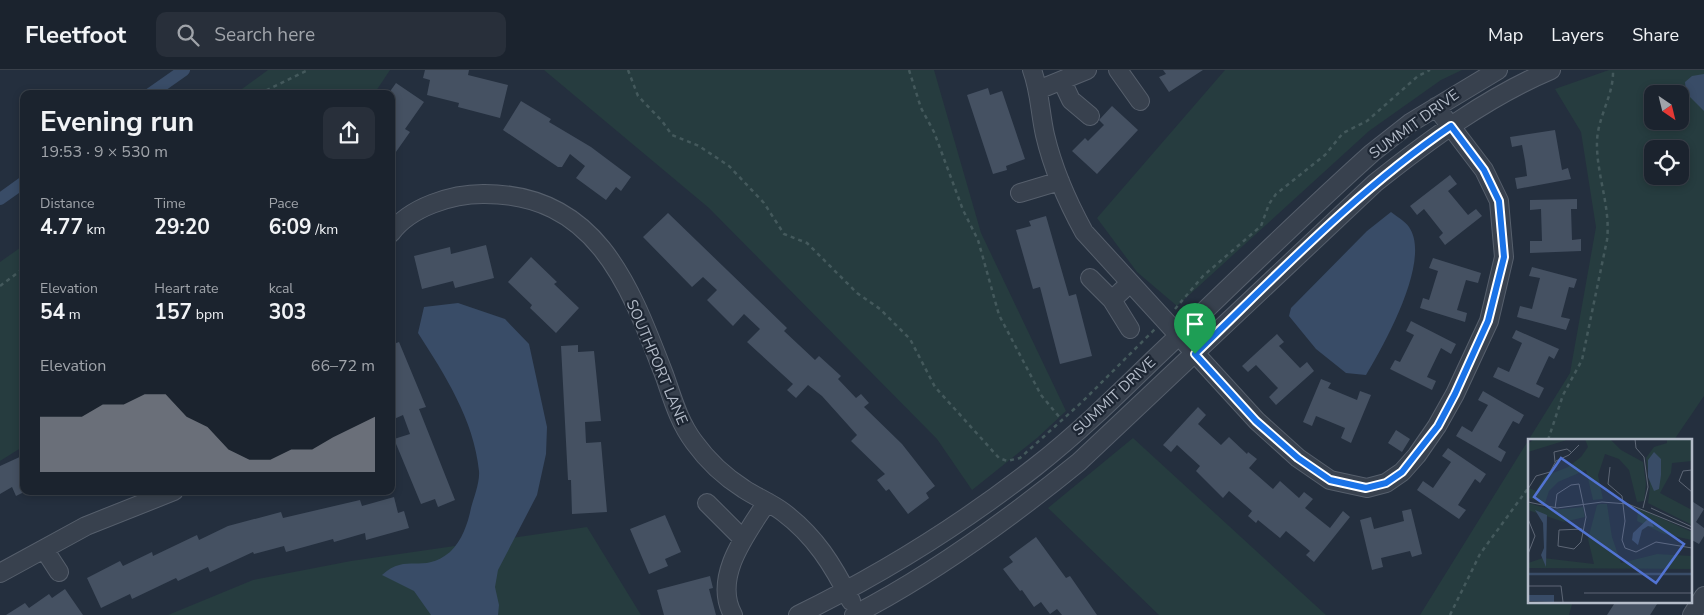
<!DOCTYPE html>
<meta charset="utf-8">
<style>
body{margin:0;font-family:"Nunito Sans",sans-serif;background:#282f3a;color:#f1f3f6;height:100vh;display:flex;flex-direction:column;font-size:19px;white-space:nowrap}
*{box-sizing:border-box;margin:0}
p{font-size:16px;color:#a0a4aa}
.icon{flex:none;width:28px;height:28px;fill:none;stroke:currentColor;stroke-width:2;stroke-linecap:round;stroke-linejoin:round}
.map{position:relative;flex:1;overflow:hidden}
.panel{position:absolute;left:20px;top:20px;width:375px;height:405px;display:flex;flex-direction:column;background:#1b232e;border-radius:10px;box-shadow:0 2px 8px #0003,0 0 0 1px #39404a}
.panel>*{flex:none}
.needle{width:32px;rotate:145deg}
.tools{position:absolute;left:1644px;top:15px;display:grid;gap:10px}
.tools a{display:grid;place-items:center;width:45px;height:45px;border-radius:10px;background:#1b232e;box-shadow:0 2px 8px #0003,0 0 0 1px #39404a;font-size:25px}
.pin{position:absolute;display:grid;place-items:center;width:42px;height:42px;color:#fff;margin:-51px -21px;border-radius:50% 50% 50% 0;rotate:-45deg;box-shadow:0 0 5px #0007}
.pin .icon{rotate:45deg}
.round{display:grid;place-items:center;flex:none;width:52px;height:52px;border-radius:10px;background:#282f3a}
.summary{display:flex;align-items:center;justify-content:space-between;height:85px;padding:0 20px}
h1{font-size:28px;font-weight:700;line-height:38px}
.stats{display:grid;grid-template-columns:repeat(3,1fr);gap:8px;height:85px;padding:5px 20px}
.stats div{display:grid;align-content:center}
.stats b{font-size:21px;font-weight:700}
.stats small{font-size:14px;font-weight:400}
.stats p{font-size:14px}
.chart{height:140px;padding:10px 20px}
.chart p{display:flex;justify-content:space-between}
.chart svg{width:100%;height:90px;margin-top:5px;fill:#8c9099;opacity:.7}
header{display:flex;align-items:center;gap:30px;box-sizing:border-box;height:70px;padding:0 25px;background:#1b232e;border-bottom:1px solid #39404a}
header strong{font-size:24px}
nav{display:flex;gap:28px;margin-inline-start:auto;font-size:18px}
.search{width:350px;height:45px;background:#282f3a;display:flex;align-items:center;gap:12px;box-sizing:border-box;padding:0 18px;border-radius:10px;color:#a0a4aa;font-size:19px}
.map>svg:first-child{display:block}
</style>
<header>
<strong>Fleetfoot</strong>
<div class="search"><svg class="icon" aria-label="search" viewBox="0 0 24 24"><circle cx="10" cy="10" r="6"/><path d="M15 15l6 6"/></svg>Search here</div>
<nav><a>Map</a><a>Layers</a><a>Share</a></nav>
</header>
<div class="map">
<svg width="1704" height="545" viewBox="0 0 1704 545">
<rect width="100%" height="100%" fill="#242f3e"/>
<!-- green -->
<path fill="#263c3f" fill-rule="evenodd" d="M268,0H390L374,24H235Z
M544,0H934L981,163L1066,341L1037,368L972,420L937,369L709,138Z
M1225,0H1462L1441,10L1369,61L1177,236L1137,202L1097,148Z
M1609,0H1704V326L1674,370H1529V531H1573L1569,545H1420L1570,303L1596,157L1581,62L1555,19ZM1652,24H1680V51H1652ZM1652,79H1680V106H1652Z
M24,175V376L0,391V192Z
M1133,368L1326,545H1159L1048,438Z
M587,457L641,545H168L253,510L351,491Z"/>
<!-- water -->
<path fill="#394c67" d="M1704,4V41L1686,23L1685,12L1692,6Z
M1391,142C1396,146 1405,151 1409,157C1432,190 1384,275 1366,305L1346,303L1316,279L1289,246L1291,238L1367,161Z
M458,233L505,249L529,274L547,357L546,384L537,425L498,500L495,517L499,535L498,545H431L414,521L382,505C407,482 422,505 450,482C462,471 468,453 471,438C474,427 480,412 479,401C474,350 445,305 418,263L424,237Z"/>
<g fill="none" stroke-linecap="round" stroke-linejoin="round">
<!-- canal -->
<path stroke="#394c67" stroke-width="12" d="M150,24L184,0
M0,129L24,112"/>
</g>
<!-- building -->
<path fill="#455162" d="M425,0H469L468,5L508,15L500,48L458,37L459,33L427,25L430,10L423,8Z
M1163,0H1203L1169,22L1159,7L1166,4Z
M396,13L424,32L405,59L410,62L391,89V20Z
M988,18L990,25L1002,21L1025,89L1006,96L1007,100L993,104L967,25Z
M521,31L551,49L549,52L591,77L631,107L621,121L616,117L606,130L576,108L585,96L570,84L562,97H558L503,60Z
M1112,36L1138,60L1097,104L1072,81L1085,68L1088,71L1104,55L1099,50Z
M1555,60L1562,100L1568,98L1571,109L1517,119L1515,108L1527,106L1525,91L1522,75L1512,77L1510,67Z
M1450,105L1457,114L1448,121L1468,145L1476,139L1482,146L1445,175L1439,167L1443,163L1424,139L1417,145L1410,136Z
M1577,129V139H1571L1572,170L1581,169V181L1530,183V171H1542L1541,139L1530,140V130Z
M668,143L787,258L784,261L815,290L819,286L841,306L838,309L856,328L861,324L869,333L864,337L902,374L935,416L926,423L929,428L908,444L889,419L886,421L877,410L885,404L851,371L857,365L822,326L808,315L796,328L787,320L793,314L747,272L760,259L744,244L733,256L707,230L717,220L703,207L692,217L643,167Z
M1046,146L1069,226L1076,224L1092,286L1060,294L1040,217L1033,219L1016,160L1031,156L1029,151Z
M486,175L494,208L455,218L453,211L422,219L414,186L450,177L451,184Z
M531,187L557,212L554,214L579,238L556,263L530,238L532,235L508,212Z
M1433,188L1481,203L1478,213L1466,210L1457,240L1467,243L1465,252L1420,238L1423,228L1429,230L1438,201L1429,198Z
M1532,197L1577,209L1574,218L1569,217L1561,247L1570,249L1566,260L1517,247L1520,236L1532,239L1540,208L1529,206Z
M1411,251L1456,274L1451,284L1441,278L1427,307L1436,311L1432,320L1390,299L1395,290L1400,292L1414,265L1406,261Z
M1516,260L1559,279L1554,289L1549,286L1536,314L1544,318L1539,328L1493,307L1498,297L1509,302L1522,273L1512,268Z
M1277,264L1284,272L1279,276L1300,298L1307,292L1314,301L1276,335L1269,327L1278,318L1256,295L1248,302L1242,296Z
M399,272L426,337L419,339L455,430L438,437L435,429L421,434L394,369L410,364L403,345L394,349L391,342V275Z
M578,275V282L594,281L601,351L585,352L586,373L601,372L607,442L572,444L571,410H568L561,276Z
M1321,309L1331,313L1328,318L1357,330L1360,321L1371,325L1351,373L1341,368L1345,358L1316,346L1312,356L1303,352Z
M1483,321L1524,345L1519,354L1513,351L1498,377L1506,382L1501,392L1456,366L1462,356L1472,362L1488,335L1478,330Z
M1198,337L1206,345L1198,354L1221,375L1229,367L1247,384L1248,382L1257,389L1249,398L1273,419L1280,411L1299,428L1304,422L1313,429L1305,438L1330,458L1343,441L1350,447L1314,492L1306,485L1310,481L1286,461L1280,468L1258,450L1256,453L1248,446L1252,441L1229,421L1223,428L1196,401L1200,396L1177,375L1171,382L1163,375Z
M1396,360L1410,369L1402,382L1388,373Z
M1448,378L1486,404L1480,413L1475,409L1458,435L1466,440L1459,449L1417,420L1423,411L1433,418L1451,392L1442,386Z
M24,385V422L16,426L12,417L0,424V396Z
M394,427L398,443L404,441L409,458L366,470L365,463L334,472L333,469L286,482L284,476L254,484L253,482L210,502L208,497L178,511L176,508L132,529L130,524L101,538L87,508L120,491L123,496L152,482L153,486L197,465L199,470L228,456L281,442L283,448L360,430L362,436Z
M1690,430L1704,439L1696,452L1704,458V466L1699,474L1690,469Z
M1411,439L1422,484L1412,487L1410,481L1381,488L1383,497L1372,500L1360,450L1371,447L1374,459L1404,451L1402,441Z
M665,445L681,482L665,489L668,496L649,504L630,459Z
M1036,467L1066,508L1070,506L1097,545H1062L1057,539L1050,544L1041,532L1034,537L1022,520L1020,521L1003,499L1013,492L1009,487Z
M710,506L713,518L709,519L716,545H664L657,520Z
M65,519L83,545H6L25,533L29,538L49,524L52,528Z
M1616,531H1659L1650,545H1607Z"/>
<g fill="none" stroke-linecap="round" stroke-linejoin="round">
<!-- minor casing -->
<g stroke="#565f6c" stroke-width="20">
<path id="minor" d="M1032,0C1040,21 1040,43 1045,65C1053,99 1067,131 1084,162L1257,351L1298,388L1330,410L1367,418L1386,413L1402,402L1417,385L1437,356L1455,324L1489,251L1504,187L1499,131L1484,100L1436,37
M1118,0L1140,31
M1062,11L1071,30L1090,46
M1038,20L1087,0
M1020,123L1060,111
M391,163C410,137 452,124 483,124C597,123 630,216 665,307C673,330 679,352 694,372C707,390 725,407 744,419C756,427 771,433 783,442C815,466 833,495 851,531
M1090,208L1112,230
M1130,213L1112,230L1130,259
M707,433L743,469
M44,479L59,502
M0,503L86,456L174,421
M733,545C712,507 747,463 767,432
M798,545C882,504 962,454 1035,397C1076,365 1113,329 1150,293C1224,223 1296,151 1372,83L1410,53L1498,0
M854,545C935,503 1009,449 1079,392L1375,113C1429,70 1487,27 1551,0
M1692,545L1704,526"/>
</g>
<!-- path -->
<path stroke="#44595c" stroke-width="2.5" stroke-dasharray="4 4" stroke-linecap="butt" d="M628,0L638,26L662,51L672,65L699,76L729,96L764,133L784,164L807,173L857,223L880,239L910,269L935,317L999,388L1007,391L1020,388L1082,332L1155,259
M909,0L921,38L934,62L963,140L978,170L999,245L1041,325L1061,349
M259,24L308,0
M0,216L24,198
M1175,239L1203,206L1261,156L1269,134L1276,124L1325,85L1343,63L1367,51L1418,6L1430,0
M1548,370L1563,325L1582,290L1607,170C1611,137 1596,104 1597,71C1598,46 1614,25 1613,0
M1450,545L1480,484L1529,417"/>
<!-- minor -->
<use href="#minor" stroke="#38414e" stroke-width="18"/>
</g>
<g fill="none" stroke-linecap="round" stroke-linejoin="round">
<!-- route casing -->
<g stroke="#fff" stroke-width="10">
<path id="route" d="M1451,56L1484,100L1499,131L1504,187L1488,251L1455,324L1438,356L1402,402L1386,413L1366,418L1330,410L1298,388L1256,351L1195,284C1277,205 1357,120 1451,56Z"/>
</g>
<!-- route -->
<use href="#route" stroke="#1a73e8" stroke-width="6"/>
</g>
<g text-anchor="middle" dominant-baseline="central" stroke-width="4.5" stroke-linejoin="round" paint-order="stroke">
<!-- street labels -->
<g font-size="15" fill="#b4bcc9" stroke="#1d2633">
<text transform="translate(1414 54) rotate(-36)">SUMMIT DRIVE</text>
<text transform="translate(657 292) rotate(67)">SOUTHPORT LANE</text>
<text transform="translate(1114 326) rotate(-43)">SUMMIT DRIVE</text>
</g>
</g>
<!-- overview -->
<g transform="translate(1528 369)">
<rect width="164" height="164" fill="#242f3e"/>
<path d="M6,0H42L0,13V5ZM57,0H82L93,11L115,23L118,45L116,62L109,63L101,31L91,20L77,15L70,36L75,60L65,61L58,31L30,43L21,52L17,64L0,59L1,49L8,52L17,37L40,28L53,18L60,8ZM139,0H164V22L144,24L143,34L132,54L164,71V86L120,64L122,47L118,19L126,8L139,4ZM0,64L25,71L55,68L57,78L36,83L0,71ZM72,65H79L84,98L93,124L129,115L164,117V130L0,129V124L15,119L66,125L60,100L69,66ZM110,69L164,93V101L136,95L109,82Z" fill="#263c3f"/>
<path d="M126,13L133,20V36L131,50L126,52L120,38V21ZM7,71L19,76L18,128L13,116L16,109L15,84ZM121,79L126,88L120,87L114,91L110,106L104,101L105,94ZM0,156H26V163L0,162Z" fill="#394c67"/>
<path fill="none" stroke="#394c67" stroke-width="2.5" d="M0,135H164"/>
<path fill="none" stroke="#5e6776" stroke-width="1" d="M107,0L108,9L116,18L120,48L115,69M27,23L26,13L39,10L43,13M82,28L80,45L94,57L97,82L94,101L97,109L108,113L128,103L164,109M164,31L155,32L151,42L164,53M0,50L8,37L22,33L28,22L41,16L51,6M0,63L29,69L74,63L100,65L164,91M27,69L29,55L43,46L51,45L58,78L53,103L46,110L30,107L31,91L54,90M123,69L164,88M0,80L7,97L0,115M0,147H33L35,163M56,154H164"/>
<path fill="#5274d3" fill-opacity="0.15" stroke="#5274d3" stroke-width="2.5" d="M33,19L156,105L128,144L6,58Z"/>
<rect width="164" height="164" fill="none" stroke="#b4bcc9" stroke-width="2.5"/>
</g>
</svg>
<div class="tools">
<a><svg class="needle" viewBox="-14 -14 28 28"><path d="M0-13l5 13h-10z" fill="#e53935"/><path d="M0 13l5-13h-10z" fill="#a0a4aa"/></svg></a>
<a><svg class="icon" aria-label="locate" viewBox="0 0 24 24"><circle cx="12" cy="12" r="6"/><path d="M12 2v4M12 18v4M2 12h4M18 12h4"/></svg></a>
</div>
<div class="pin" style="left:1195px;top:284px;background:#1e9e55"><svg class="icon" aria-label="arrive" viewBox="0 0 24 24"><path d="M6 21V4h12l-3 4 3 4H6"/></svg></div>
<section class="panel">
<div class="summary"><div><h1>Evening run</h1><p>19:53 · 9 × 530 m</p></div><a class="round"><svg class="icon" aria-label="share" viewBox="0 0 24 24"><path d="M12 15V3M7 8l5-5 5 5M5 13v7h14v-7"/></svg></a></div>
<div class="stats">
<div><p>Distance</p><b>4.77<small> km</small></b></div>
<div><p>Time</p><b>29:20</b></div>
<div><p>Pace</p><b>6:09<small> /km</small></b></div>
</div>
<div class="stats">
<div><p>Elevation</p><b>54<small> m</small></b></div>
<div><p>Heart rate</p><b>157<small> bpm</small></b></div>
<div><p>kcal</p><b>303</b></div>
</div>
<div class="chart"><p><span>Elevation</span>66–72 m</p>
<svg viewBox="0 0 160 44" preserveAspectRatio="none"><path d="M0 44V17L10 17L20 17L30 11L40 11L50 6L60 6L70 17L80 22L90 33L100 38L110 38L120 33L130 33L140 27L150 22L160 17V44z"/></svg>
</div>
</section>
</div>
